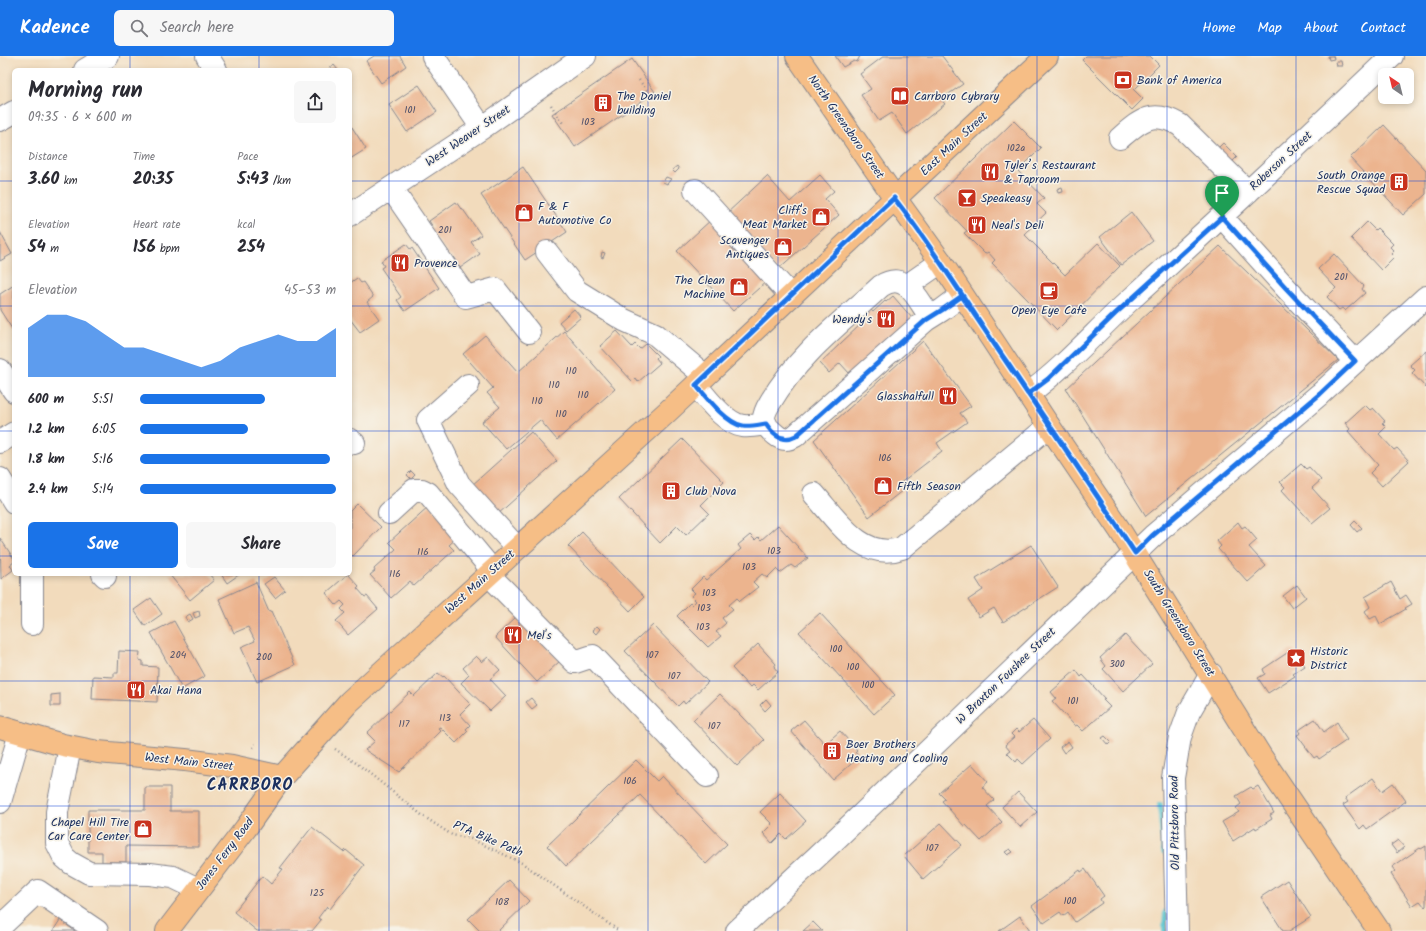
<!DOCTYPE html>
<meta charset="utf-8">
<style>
body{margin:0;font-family:Kalam,sans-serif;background:#f7f7f7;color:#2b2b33;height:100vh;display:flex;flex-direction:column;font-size:15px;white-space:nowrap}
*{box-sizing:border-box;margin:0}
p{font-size:13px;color:#7c7c81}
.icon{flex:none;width:22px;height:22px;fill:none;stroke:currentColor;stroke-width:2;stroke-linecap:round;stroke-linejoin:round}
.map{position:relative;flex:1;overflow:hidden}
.side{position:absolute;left:12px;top:12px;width:340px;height:508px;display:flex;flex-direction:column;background:#fff;border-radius:6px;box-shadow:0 2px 6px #0003}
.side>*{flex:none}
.needle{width:26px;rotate:325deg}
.controls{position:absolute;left:1378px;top:12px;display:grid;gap:8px}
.controls a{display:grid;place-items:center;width:36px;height:36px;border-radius:6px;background:#fff;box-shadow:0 2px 6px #0003;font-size:20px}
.pin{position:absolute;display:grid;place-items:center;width:34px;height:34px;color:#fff;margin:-41px -17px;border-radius:50% 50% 50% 0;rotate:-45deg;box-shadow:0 0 4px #0007}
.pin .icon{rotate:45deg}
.round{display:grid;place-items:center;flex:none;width:42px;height:42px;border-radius:6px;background:#f7f7f7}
.head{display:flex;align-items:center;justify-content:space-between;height:68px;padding:0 16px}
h1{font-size:22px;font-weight:700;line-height:30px}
.figures{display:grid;grid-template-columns:repeat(3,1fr);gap:6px;height:68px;padding:4px 16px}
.figures div{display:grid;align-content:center}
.figures b{font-size:17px;font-weight:700}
.figures small{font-size:11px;font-weight:400}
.figures p{font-size:11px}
.chart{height:112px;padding:8px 16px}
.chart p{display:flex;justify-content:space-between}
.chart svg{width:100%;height:72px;margin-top:4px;fill:#1a73e8;opacity:.7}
.button{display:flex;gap:8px;margin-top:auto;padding:8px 16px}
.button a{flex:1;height:46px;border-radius:6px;background:#1a73e8;color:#fff;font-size:16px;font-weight:700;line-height:46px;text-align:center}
.button a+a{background:#f7f7f7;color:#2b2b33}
ul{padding:0 16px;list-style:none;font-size:13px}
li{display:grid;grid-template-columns:64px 48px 1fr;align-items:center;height:30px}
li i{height:10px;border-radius:5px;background:#1a73e8}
header{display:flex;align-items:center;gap:24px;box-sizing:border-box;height:56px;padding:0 20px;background:#1a73e8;color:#fff}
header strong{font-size:19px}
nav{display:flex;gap:22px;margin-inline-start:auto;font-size:14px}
.search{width:280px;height:36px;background:#f7f7f7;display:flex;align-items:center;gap:10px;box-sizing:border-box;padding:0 14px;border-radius:6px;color:#7c7c81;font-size:15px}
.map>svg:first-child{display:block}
</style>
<header>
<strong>Kadence</strong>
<div class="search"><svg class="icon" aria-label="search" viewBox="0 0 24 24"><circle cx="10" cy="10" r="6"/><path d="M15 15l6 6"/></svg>Search here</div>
<nav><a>Home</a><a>Map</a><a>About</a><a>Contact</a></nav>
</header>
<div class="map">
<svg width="1426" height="875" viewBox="0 0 1426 875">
<rect width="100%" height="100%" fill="#f7f3e8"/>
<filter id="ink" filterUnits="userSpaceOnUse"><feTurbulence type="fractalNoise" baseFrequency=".025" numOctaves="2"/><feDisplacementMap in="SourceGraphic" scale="8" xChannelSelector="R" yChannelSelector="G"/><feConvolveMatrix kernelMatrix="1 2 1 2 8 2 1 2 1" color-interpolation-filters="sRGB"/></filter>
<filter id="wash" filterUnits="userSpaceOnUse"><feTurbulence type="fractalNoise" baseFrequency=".012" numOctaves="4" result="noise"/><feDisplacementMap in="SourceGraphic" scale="16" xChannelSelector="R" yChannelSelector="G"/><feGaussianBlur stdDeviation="0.9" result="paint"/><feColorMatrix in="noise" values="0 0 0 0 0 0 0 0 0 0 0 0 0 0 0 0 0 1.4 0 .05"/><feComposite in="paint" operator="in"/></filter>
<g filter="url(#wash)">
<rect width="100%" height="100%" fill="#f2dbbc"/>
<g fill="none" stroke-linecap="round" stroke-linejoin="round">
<!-- stream -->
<path stroke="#58c5cf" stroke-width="6" d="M1160,749L1164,796
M1165,875L1166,856"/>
</g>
<g id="blocks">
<!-- building -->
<path fill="#ecb48e" d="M374,0H400L406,10L381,27L366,5Z
M835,0H860L857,6L854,5L843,11Z
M884,0H942L963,28L943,42L938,36L936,37L945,48L907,78L892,57L879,65L861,39L871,33L860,18Z
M1086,0H1150L1159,9L1134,34L1143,43L1132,54L1082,4Z
M1328,0H1333L1334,3L1329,4Z
M632,3L655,36L575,91L552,58Z
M1336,5H1341L1342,10H1337Z
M334,9L338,14H330L329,13Z
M419,29L437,56L407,76L389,49Z
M1014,65L1041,92L1018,115L1044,142L1037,148L1046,157L1024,178L1065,219L1098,187L1120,210L1057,274L992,207L995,204L988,196L985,198L964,177L967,175L935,142Z
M350,68L366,93L350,103Z
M1384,69L1426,114V138L1403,159L1350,102Z
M1223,87L1237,101L1219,119L1205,105Z
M677,110L679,113L675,117L672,114Z
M523,111L567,176L525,204L481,139Z
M820,119L834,135L825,143L839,159L777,214L726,158L767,120L790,146Z
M666,121L671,123L667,128L663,126Z
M1062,131L1063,136L1058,137L1057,133Z
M456,146L461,153L462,152L481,179L471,186L480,198L460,212L452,199L450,200L430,173L433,171L429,165Z
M1131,156L1153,185L1121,209L1100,181Z
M712,163L768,224L733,255L677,195Z
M1367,166L1375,174L1377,172L1393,188L1390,191L1394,195L1391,198L1394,201L1381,214L1351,182Z
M0,176L12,198L0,205Z
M406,188L410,193L412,192L439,232L405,255L397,244L401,241L381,212L384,210L381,205Z
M1220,190L1338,304L1146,460L1066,333Z
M602,196L605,197L603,202L601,201Z
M1334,198L1364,230L1362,233L1365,237L1345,255L1342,252L1339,254L1327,241L1336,232L1318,213Z
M357,222L361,227L363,226L373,241L367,246L379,263L360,276L350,263V227Z
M14,229V276L0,254V238Z
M893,240L912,262L850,318L840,307L829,317L820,307L861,268L858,264L870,253L873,256L885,245L886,246Z
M574,253L581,261L566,274L559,266Z
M564,275L615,333L557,384L540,364L506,393L482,366L500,351L487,337L493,332L463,298L485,279L518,316Z
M617,275L632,291L635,288L640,293L646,288L658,300L656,302L660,307L638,326L635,322L632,325L600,290Z
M923,285L971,350L960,357L967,366L937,387L942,395L899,428L903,434L869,461L814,384Z
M1426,295V332L1412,317L1415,314L1410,309Z
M1365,349L1370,354L1373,352L1385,365L1382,367L1386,371L1379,378L1394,394L1397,392L1409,405L1382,430L1370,417L1378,409L1348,375L1350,373L1345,367Z
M531,376L557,405L497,459L471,430Z
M682,383L724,426L701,449L709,457L686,479L677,470L660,487L619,443Z
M1301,408L1306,413L1309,411L1321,424L1312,432L1330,452L1312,467L1282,434L1285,431L1280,426Z
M411,415L415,419L411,423L407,419Z
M357,448L381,471L353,500L350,497V455Z
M430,449L459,480L449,489L454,494L414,530L410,525L391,542L370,519L375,515L374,513L396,493L389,486Z
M1355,465L1362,472L1357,476L1351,469Z
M1238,466L1242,472L1245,470L1257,484L1249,491L1266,510L1248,526L1218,493L1221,490L1217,485Z
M778,469L808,502L795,512L791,509L780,517L776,513L767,522L762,518L753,526L758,531L740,545L737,542L729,549L733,553L722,562L726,567L716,576L721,580L708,591L677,560L690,547L692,549L696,545L691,540L695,537L691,533L703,521L706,524L741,493L738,489L750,479L755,484L758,481L761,484Z
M582,476L644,541L630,555L568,490Z
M0,482L14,503V506L10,509L13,514L1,523Z
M1031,489L1058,531L1003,566L994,552L979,561L968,544L983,534L976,523Z
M169,518H209L214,524L190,544Z
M221,518H240L227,527Z
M348,518L359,530L357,532L365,541L367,540L378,553L348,579L336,565L345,557L341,553L345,549L341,545L336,549L326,537Z
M274,521L285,534L275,542L264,528Z
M256,526L269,556L271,555L295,609L257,626L241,591L255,585L248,571L234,577L219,543Z
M1391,526L1400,543L1406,539L1412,548L1405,552L1406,553L1380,568L1376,560L1370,563L1365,555L1370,551L1365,541Z
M1297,529L1306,541L1292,552L1283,540Z
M151,542L162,558L145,570L134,554Z
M199,555L200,560L195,562L193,557Z
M820,557L895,639L874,658L799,576Z
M190,558L193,563L188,566L185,561Z
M517,560L560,605L537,626L495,581Z
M174,565L205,620L182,633L151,577Z
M653,569L708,626L685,648L683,645L678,650L625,595Z
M597,570L600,573L596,578L592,574Z
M1125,579L1152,608L1123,635L1103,613L1106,610L1100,602Z
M758,588L776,608L774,611L778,616L758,634L753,629L750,632L732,612Z
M1293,593L1305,610L1293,618L1295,620L1268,637L1258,622L1265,618L1263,613Z
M119,595L140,596L139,604L143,605V610L158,611L157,646L92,643L93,620L114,621V617H118Z
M476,600L482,606L488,601L500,614L490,623L506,640L490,655L461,627L469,619L463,612Z
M1076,614L1081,621L1083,619L1105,643L1103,644L1110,651L1083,675L1077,669L1075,670L1052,645L1056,642L1051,636Z
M438,617L443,621L444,620L470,648L460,658L470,669L466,673L468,675L456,687L440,671L438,672L441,675L399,716L365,694L375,685L367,677L410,636L414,640Z
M60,638V650H51V639Z
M720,638L764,684L737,710L693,664Z
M531,642L537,649L532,653L526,646Z
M766,643L771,649L765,655L760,649Z
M1315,663L1324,676L1337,666L1340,671L1339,672L1347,684L1319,703L1317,700L1314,702L1297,679L1301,677L1299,674Z
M804,664L825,688L840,675L857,694L855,696L859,701L833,724L791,675Z
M1033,664L1050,683L1023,708L1018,703L1016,706L1007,697L1010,695L1005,689L1014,681L1011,678L1016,673L1019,676Z
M1105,680L1111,686L1108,689L1102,682Z
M1068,685L1072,691L1064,697L1060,691Z
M636,704L657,725L662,720L727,788L706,808L640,739L566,810L547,790Z
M972,708L988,726L982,731L994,744L987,750L1002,766L981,785L966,769L964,770L942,745L945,743L939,737Z
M1373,722L1382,735L1393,727L1406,745L1367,773L1364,769L1360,773L1343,749L1348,746L1345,742Z
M1258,730L1274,757L1270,759L1272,763L1256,773L1255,771L1233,785L1222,766L1239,756L1236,752L1241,748L1236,740L1251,731L1253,733Z
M145,731H170V755H199V791L126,790V806H102V796H88V754H145Z
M1018,736L1037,756L1020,771L1002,751Z
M780,737L806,765L786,783L781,778L772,787L763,777L772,768L760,756Z
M941,767L962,789L923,823L904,800Z
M312,771L344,796L346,794L364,809L330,853L327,850L318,862L321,864L312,875H257L234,856L262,820L271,828L283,813L280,812Z
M1398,784L1404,791L1397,797L1391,789Z
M1426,790V850L1425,851L1420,845L1412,850L1391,818L1395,815L1392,811L1420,792L1421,793Z
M1010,793L1013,796L1008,799L1005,796Z
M1085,813L1104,840L1100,843L1102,847L1075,866L1068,856L1063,860L1060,856L1044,867L1032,850L1080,814L1081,816Z
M509,824L529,845L498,875H480L468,863Z
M1287,824L1311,861L1289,875H1283L1261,841Z
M1020,860L1030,874L999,875Z
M60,864L75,875H53Z
M813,866L822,875H803Z"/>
</g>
</g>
<g filter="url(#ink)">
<use href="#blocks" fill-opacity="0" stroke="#86858d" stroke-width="1"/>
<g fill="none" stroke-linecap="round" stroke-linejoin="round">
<!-- minor casing -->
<g stroke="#86858d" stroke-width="24">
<path id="minor" d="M207,0L216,14
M433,0L482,72
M85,14L108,0
M0,64L14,56
M1120,82C1141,64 1152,53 1180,69L1248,136
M391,132L466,241L495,233L529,276
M695,134L791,240
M350,159L482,72L585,0
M1222,161L1286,232L1355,305
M547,196L577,235L624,264L655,278L705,320
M908,229L941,206
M926,264L927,257L925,253C914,236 903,216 881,230C842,266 798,299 771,345C768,350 764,356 764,362C764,369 771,375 776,379C783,385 788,384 795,380L926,264L942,254L962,239
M0,314L14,335
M468,329L428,364L459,428L517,492
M696,329C706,342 726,368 743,370C750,371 759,369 766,368
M1028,338C1065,311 1096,275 1130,244C1219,164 1306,82 1392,0
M350,384L354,387
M0,386L14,377
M0,423L14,446
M814,438C837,464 863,506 902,492L1049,370
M389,457L414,434H422L428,437L492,514
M32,518V568
M103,518L105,520
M488,518L575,606L593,600L707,720
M70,691L57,756V787L64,801L71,807L89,817L150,818L173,821L198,833
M0,746L20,677
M0,871L38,835L97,875
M737,875L837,782L1153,480L1320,338L1426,241
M1177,875L1173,722L1180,681L1189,656L1211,618"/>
</g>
<!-- major casing -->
<g stroke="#86858d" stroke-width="24">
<path id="major" d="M797,0L895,142L941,206L1049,370L1119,473L1262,702L1379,875
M0,671L63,689L98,696L185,704L232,710L282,721
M167,875L246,772L282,721L349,646L666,357L1047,0"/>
</g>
<!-- path -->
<path stroke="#86858d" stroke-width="2.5" stroke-dasharray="1 3" stroke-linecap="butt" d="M639,24L651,40
M551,49L564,69
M253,692L255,688
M335,693L359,709L423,760L452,779L471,783L522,807L619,875"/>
<!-- minor -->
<use href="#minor" stroke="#fff" stroke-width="22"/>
<!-- major -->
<use href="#major" stroke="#f6be86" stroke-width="22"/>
</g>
</g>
<g fill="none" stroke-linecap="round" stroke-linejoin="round" filter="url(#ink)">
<!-- route casing -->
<g stroke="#fff" stroke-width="8">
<path id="route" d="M1222,161L1115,258L1048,323L1028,338L962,240L942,254L926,264L796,380C783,387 773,379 766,368C759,369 750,371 743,370C727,368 706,341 696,329L894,142C935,194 969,251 1006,305C1049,369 1093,433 1135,497L1152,480L1320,338L1355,305L1286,232L1222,161"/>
</g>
<!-- route -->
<use href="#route" stroke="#1a73e8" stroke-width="5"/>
</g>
<!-- grid -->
<path fill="none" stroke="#1d4ed8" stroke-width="1" stroke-opacity="0.55" d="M130,0V14M259,0V14M389,0V875M519,0V875M648,0V875M778,0V875M907,0V875M1037,0V875M1167,0V875M1296,0V875M0,125H14M350,125H1426M0,250H14M350,250H1426M0,375H14M350,375H1426M0,500H14M350,500H1426M130,518V875M259,518V875M0,625H1426M0,750H1426"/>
<!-- icons -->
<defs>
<g id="bank-square" transform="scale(1)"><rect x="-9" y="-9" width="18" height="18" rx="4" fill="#c8321e" stroke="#f7f3e8"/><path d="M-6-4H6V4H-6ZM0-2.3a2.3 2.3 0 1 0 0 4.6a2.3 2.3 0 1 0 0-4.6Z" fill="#fff"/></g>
<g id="library-square" transform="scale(1)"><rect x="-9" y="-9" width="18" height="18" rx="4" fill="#c8321e" stroke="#f7f3e8"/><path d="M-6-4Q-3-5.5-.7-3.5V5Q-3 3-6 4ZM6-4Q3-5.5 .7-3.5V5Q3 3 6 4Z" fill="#fff"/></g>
<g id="building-square" transform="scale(1)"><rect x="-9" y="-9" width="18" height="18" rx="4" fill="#c8321e" stroke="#f7f3e8"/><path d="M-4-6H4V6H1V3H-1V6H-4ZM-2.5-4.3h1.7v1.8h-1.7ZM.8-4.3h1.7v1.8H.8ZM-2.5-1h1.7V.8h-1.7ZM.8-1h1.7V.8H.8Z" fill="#fff"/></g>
<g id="restaurant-square" transform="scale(1)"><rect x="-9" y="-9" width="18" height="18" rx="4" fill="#c8321e" stroke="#f7f3e8"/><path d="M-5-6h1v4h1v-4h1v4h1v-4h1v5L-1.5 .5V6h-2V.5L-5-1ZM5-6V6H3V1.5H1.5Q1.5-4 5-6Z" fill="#fff"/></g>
<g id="bar-square" transform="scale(1)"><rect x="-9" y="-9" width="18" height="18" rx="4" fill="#c8321e" stroke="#f7f3e8"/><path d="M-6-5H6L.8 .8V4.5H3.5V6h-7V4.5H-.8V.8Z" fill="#fff"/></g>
<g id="shop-square" transform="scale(1)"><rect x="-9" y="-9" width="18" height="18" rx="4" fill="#c8321e" stroke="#f7f3e8"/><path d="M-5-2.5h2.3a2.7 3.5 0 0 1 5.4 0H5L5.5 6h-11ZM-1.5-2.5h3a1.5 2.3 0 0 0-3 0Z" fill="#fff"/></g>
<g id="cafe-square" transform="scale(1)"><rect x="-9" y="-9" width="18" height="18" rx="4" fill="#c8321e" stroke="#f7f3e8"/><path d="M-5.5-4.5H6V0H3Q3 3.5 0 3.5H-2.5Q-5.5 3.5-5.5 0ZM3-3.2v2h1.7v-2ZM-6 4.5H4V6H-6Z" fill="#fff"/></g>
<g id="sight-square" transform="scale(1)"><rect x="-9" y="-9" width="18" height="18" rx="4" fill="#c8321e" stroke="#f7f3e8"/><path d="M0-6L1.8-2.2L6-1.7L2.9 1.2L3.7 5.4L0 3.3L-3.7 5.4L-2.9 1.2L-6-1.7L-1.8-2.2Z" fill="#fff"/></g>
</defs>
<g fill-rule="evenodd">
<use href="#bank-square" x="1123" y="24"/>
<use href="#library-square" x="900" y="40"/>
<use href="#building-square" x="603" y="47"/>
<use href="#restaurant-square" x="990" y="116"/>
<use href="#building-square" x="1399" y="126"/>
<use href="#bar-square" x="967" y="142"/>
<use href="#shop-square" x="524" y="157"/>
<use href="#shop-square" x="821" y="161"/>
<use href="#restaurant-square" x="977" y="169"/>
<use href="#shop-square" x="783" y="191"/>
<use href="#restaurant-square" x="400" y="207"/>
<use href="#shop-square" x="739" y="231"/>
<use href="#cafe-square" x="1049" y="235"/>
<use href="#restaurant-square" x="886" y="263"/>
<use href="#restaurant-square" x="948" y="340"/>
<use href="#shop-square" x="883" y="430"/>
<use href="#building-square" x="671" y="435"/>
<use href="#restaurant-square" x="513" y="579"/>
<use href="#sight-square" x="1296" y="602"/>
<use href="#restaurant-square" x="136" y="634"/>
<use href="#building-square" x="832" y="695"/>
<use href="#shop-square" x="143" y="773"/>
</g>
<g text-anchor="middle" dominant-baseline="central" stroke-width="3" stroke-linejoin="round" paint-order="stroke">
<!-- number labels -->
<g font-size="10" fill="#4f506a">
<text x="410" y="54">101</text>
<text x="588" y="66">103</text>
<text x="1016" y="92">102a</text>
<text x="445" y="174">201</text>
<text x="1341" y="221">201</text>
<text x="571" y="315">110</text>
<text x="554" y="329">110</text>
<text x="583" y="339">110</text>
<text x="537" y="345">110</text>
<text x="561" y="358">110</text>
<text x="885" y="402">106</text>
<text x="774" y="495">103</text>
<text x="423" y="496">116</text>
<text x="749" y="511">103</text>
<text x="395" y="518">116</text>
<text x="709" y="537">103</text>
<text x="704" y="552">103</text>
<text x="703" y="571">103</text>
<text x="836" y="593">100</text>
<text x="178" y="599">204</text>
<text x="652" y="599">107</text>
<text x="264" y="601">200</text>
<text x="1117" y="608">300</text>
<text x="853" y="611">100</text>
<text x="674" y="620">107</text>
<text x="868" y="629">100</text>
<text x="1073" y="645">101</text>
<text x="445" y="662">113</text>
<text x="404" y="668">117</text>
<text x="714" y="670">107</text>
<text x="630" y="725">106</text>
<text x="932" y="792">107</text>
<text x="317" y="837">125</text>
<text x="1070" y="845">100</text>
<text x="502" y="846">108</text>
</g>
<!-- poi labels -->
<g font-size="12" fill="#1b2f5e" stroke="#f7f3e8" text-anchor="start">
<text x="1137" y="24">Bank of America</text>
<text x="617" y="40">The Daniel<tspan x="617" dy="14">building</tspan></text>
<text x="914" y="40">Carrboro Cybrary</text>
<text x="1004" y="109">Tyler’s Restaurant<tspan x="1004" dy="14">&amp; Taproom</tspan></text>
<text x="1385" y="119" text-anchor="end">South Orange<tspan x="1385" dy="14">Rescue Squad</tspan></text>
<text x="981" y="142">Speakeasy</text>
<text x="538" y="150">F &amp; F<tspan x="538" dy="14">Automotive Co</tspan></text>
<text x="807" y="154" text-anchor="end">Cliff's<tspan x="807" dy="14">Meat Market</tspan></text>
<text x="991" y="169">Neal's Deli</text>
<text x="769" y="184" text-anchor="end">Scavenger<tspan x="769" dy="14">Antiques</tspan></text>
<text x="414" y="207">Provence</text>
<text x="725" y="224" text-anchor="end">The Clean<tspan x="725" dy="14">Machine</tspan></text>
<text x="1049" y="254" text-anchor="middle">Open Eye Cafe</text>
<text x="872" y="263" text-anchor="end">Wendy's</text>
<text x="934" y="340" text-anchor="end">Glasshalfull</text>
<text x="897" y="430">Fifth Season</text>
<text x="685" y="435">Club Nova</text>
<text x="527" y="579">Mel's</text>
<text x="1310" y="595">Historic<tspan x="1310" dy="14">District</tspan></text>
<text x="150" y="634">Akai Hana</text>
<text x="846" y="688">Boer Brothers<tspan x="846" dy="14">Heating and Cooling</tspan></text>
<text x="129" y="766" text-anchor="end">Chapel Hill Tire<tspan x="129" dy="14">Car Care Center</tspan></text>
</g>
<!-- street labels -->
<g font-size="12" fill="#1b2f5e" stroke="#f7f3e8">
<text transform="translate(846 71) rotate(55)">North Greensboro Street</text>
<text transform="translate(468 80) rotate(-34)">West Weaver Street</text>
<text transform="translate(954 88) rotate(-43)">East Main Street</text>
<text transform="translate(1281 105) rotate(-43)">Roberson Street</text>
<text transform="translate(480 526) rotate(-42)">West Main Street</text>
<text transform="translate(1179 567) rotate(58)">South Greensboro Street</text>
<text transform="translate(1006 620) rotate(-44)">W Braxton Foushee Street</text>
<text transform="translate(189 706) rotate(6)">West Main Street</text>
<text transform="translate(1175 767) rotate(-91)">Old Pittsboro Road</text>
<text transform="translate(488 783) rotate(23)">PTA Bike Path</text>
<text transform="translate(225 798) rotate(-53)">Jones Ferry Road</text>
</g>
<!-- district labels -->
<g font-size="16" font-weight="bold" letter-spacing="1" fill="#1b2f5e" stroke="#f7f3e8">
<text x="250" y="729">CARRBORO</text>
</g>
</g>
</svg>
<div class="controls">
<a><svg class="needle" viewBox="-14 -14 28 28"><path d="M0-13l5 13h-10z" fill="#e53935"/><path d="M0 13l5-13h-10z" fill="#7c7c81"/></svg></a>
</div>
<div class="pin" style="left:1222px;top:161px;background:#1e9e55"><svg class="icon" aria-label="arrive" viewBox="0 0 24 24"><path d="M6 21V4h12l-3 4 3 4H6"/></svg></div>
<section class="side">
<div class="head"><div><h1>Morning run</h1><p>09:35 · 6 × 600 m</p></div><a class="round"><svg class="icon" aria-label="share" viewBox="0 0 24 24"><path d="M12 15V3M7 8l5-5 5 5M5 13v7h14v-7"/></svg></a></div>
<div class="figures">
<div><p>Distance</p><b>3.60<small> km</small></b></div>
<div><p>Time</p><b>20:35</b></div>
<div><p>Pace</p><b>5:43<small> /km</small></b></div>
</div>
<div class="figures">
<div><p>Elevation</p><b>54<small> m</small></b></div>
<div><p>Heart rate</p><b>156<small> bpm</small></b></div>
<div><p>kcal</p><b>254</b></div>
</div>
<div class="chart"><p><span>Elevation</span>45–53 m</p>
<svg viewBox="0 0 160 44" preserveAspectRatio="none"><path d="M0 44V14L10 6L20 6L30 10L40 18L50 26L60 26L70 30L80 34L90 38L100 34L110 26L120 22L130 18L140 22L150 22L160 14V44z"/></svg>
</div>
<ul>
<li><b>600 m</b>5:51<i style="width:64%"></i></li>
<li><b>1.2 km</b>6:05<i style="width:55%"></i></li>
<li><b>1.8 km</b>5:16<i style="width:97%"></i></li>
<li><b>2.4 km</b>5:14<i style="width:100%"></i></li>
</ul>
<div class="button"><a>Save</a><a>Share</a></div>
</section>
</div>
